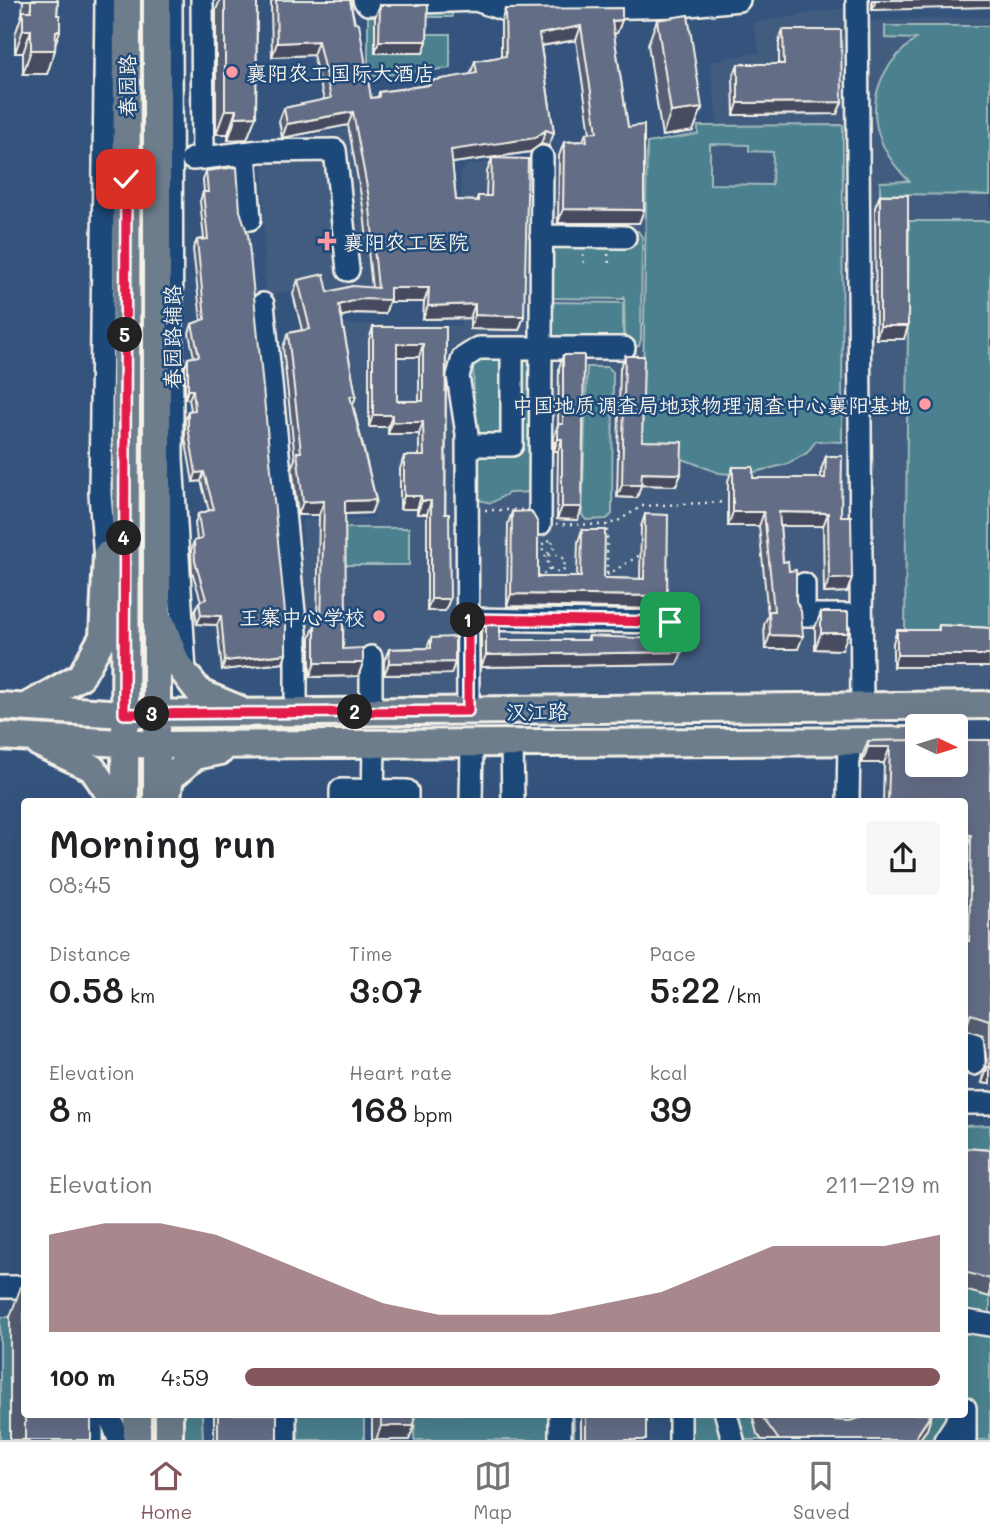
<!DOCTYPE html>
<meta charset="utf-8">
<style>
body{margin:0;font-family:Mali,"LXGW WenKai TC",sans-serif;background:#f6f6f6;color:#202124;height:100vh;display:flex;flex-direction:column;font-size:26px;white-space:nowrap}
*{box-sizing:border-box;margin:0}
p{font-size:23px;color:#757577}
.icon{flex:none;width:38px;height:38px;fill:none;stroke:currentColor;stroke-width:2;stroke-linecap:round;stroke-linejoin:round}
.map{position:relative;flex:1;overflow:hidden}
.sheet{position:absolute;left:21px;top:798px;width:947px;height:620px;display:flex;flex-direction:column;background:#fff;border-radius:7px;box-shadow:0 7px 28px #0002}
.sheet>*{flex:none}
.needle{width:46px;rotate:94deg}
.tools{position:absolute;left:905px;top:714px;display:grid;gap:14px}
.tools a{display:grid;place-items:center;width:63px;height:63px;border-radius:7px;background:#fff;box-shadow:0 7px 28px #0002;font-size:35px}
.pin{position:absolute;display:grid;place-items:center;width:60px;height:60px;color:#fff;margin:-30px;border-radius:14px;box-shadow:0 4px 10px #0006}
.km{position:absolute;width:35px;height:35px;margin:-18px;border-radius:50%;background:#222;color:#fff;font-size:19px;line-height:35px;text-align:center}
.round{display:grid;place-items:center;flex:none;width:74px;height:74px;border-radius:7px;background:#f6f6f6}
.summary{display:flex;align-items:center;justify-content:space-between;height:119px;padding:0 28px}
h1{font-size:38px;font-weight:600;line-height:52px}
.metrics{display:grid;grid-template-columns:repeat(3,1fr);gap:10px;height:119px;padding:7px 28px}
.metrics div{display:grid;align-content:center}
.metrics b{font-size:35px;font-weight:600}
.metrics small{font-size:19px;font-weight:400}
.metrics p{font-size:19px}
.chart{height:196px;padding:14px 28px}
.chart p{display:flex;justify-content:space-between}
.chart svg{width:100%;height:126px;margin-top:7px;fill:#84575d;opacity:.7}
ul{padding:0 28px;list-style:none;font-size:23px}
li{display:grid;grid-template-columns:112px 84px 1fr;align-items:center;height:52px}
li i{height:18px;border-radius:9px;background:#84575d}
.tabs{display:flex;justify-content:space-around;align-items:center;height:98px;border-top:2px solid #e0e0e0;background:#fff;font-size:19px;color:#757577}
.tabs a{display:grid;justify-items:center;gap:4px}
.tabs .current{color:#84575d}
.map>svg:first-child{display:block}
</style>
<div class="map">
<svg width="990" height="1440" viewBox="0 0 990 1440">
<rect width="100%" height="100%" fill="#34547e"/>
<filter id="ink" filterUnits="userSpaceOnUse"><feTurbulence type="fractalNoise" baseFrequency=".0143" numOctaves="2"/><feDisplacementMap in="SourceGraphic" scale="14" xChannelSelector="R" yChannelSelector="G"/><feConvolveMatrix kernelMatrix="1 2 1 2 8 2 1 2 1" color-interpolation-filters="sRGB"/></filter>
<g filter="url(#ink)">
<!-- built -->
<path fill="#425c80" d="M857,6L858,21L990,17V705L306,713L302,519L375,518L338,324L461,326V174L467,165L581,154L639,138L647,143L698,134V126H718L710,62L760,52L753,23Z
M350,128L394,293L329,299L326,282L265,296L263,144Z"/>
<!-- green -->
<path fill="#4c818e" stroke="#a0b9bb" stroke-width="2" fill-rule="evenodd" d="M451,0L452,17H424L423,34H450V68L368,77V4Z
M885,26H990V195L880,194V182L909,181C863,135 862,79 916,39L885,38Z
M843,125L842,442L816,441L807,453L787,464L743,475L719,473L642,443L647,143L698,134V126ZM710,144L749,145V151L773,152L772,185L710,184Z
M909,221H990V631H905Z
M638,231L642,237L641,339L639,346L633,347L625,341L624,296L623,299L552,298L541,236Z
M552,302L623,303V336H551Z
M505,355L507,436L475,438L473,362L479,356Z
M521,360H533L535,492L509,493L491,503L479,500V458L485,453L513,451Z
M587,367H608L613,372L612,514L607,519L586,520L582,515Z
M344,528H409V565H344Z
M990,1125V1440H685V1414H964V1126Z
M0,1317H10V1440H0Z
M169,1414H202L203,1440H169Z
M297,1414H364V1440H298Z
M415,1414H574V1440H414Z"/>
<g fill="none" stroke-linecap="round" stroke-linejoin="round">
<!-- minor casing -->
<g stroke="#f4f1e8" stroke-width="26">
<path id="minor" d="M171,0L172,458L185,672
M364,0L368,4L476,0L505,10L679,6L739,0
M857,0L862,708
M245,153L250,219
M203,158L260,151L335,150L348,270
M192,159L203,158L202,0
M541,236L625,237
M263,304L296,632V713
M467,445H512V348
M540,524L542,157
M106,572L100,494L106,0
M804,584V615H849
M468,619L670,622
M371,657V712
M468,711L467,434L458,376L463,358L479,348H624
M512,744L513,802
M341,802V790L407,791V802
M373,802L374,744
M471,802L472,744
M848,802L849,743
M964,1043L973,1044L974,1064
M964,1103H990
M0,1287H24
M964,1321L990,1325
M92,1414V1440
M109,1414L119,1440
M285,1414V1440
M560,1414V1440
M680,1414V1440
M726,1414L733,1440
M945,1440L962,1414
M965,1440V1408"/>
</g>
<!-- major casing -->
<g stroke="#f4f1e8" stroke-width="32">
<path id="major" d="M157,0V802
M162,624L176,662L200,693L236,708
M0,706L124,714L990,705
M28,706L81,676L103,637L107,555
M0,736L156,745L917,741
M39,743L92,768L115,802
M125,802L127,0
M166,802L170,778L195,756L220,751
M137,1414V1440
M169,1414V1440"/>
</g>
<!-- path -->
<path stroke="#f4f1e8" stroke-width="2.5" stroke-dasharray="2 5" stroke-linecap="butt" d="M583,254L584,265
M608,254L609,265
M485,510H524
M556,524L606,525L618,521L642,506L724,502
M550,540L541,545L550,568L557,572L565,570L564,559L558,555H546L555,547L550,538
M537,570L544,574L550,568
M607,575L640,555
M602,578L607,575V524"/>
<!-- minor -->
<use href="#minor" stroke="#1f4a7a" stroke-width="21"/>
<!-- major -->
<use href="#major" stroke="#6d7d8c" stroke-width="26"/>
</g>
<!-- wall -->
<path fill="#565e73" stroke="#f4f1e8" stroke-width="2" fill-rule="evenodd" d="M15,0H58L55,50L47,74H23V53H15V35L22,14L23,0Z
M220,0H257L256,116L247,139L228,140V134H216V10Z
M272,0H350L371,98L378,97L379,92L428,85L430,81L470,75L475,61L501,57V22L505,9L622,20L617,33L614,34L628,127L644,210L639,223H558L559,156L564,142L583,141L586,133H590L576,40L541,46L554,133L549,146L541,144L530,152L452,163L456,200L476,201L478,196H486L487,172L492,158L524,316L519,330L470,329V318L423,319L424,302H389L385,314L356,313L341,316L356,396L353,405L376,500L371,513L345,514L343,649L363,663L358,676L310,677V638L315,625H317L319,515H298L292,466L295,459L283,347L288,333L302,330L293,294L298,280L328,292L372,288L364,212L348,125L282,138L279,121L284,108L324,100L313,55L272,57L271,3Z
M872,0H990L872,10Z
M380,5L427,41L423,53H375V17Z
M657,20L702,108L693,131L662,136L648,44Z
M783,30L842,102L837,114L734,115L733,77L738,64H779V42Z
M206,171L240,211L286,654L283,663L222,670L217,625L197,624L195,611L199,602L201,601L192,571L191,550L194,541L197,540L195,523L198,514L209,511L201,481L193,482L185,437V420L188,411L191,410L189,399H185V367L188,358L194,357L189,333L192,324L201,321L193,249L197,240L204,239L200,201L203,192H204L203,180Z
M880,195L904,339H876L875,207Z
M373,327H446L445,611H427V514H417V509H400V469L404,456H419V434H388V427H369V340ZM397,357H419V401H397Z
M563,355L578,520L557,519L558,451H554V437L558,424L559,368Z
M625,356L642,441L681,474L676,486L641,485L637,498L617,497L620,368Z
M826,456L841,516L847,592L824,593L823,526H780L783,562L789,571L796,601L798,649H765L764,625L768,615L759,526H728V481L733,467L753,478H821V470Z
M512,512L538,577H577L578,542L582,530L604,578L640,579L641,527L645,514L663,609L507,606L508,524Z
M821,612L842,650L815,649V628Z
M486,620L500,640H587L589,636L682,652L677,664L481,667V632Z
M939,625L990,628L893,667V643L897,630H938Z
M431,638L455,662L451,674L384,675V661L389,649L427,648Z
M962,740H990V1084L982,1083L987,1063L983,1036L964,1030L966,851L964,802H883L884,763H862V757L868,741Z
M964,1148L990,1150V1297L964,1290Z
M24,1278V1414L91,1440H10V1317Z
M214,1414H277V1440H214Z
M372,1414H414V1426L409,1440H372Z
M581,1414H646V1440H581Z
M752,1414H823L834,1420L849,1421L932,1414L927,1429L919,1440H762L757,1434Z"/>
<!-- shaded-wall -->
<path fill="#464c5e" stroke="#f4f1e8" stroke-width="2" d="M876,0H990V7L872,10Z
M622,20L617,33L607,35L612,21Z
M581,26L576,40L534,47L539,34Z
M23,30H31L23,53H15Z
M56,31H60L53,50H55L47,74H23L31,50Z
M318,41L313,55L272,57L277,43Z
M379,41H427L423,53H375Z
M842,102L837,114L734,115L738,103Z
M702,108L693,131L662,136L671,112Z
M225,110H236L228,134H216Z
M353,112L348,125L282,138L287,124Z
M256,116L247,139L228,140L236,117Z
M546,130L541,144L530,152L446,164L451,150Z
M563,209L644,210L639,223H558Z
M390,288H429L424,302H389L385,314L356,313L334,318L339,305Z
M475,304L470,318L423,319L428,306Z
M475,315L524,316L519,330L470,329Z
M880,326H908L904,339H876Z
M397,344H423L419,357H392Z
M188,390H193L189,399H185Z
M350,396H356L351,409Z
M373,415H392L388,427H369Z
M392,422H423L419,434H388Z
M558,439H562L558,451H554Z
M204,472L201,481L193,482L196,473Z
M642,473L681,474L676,486L641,485L637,498L617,497L622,485Z
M404,496H421L417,509H400Z
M376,500L371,513L340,514L345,501Z
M324,501L319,515H298L303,502Z
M422,501H431L427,514H417Z
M562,507H582L578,520L557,519Z
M733,512H764L759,526H728Z
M779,512L828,513L823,526H774Z
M852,578L847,592L824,593L829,579Z
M511,594L667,596L663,609L507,606Z
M431,599H450L445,611H427Z
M201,615L221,616L217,625L197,624Z
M821,633H848L842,650L815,649Z
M770,635L803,636L798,649H765Z
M682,652L677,664L481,667L486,655Z
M286,654L283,663L222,670L225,661Z
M897,655H990V667H893Z
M455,662L451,674L384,675L389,663Z
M315,663H363L358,676L310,677Z
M868,747H890L884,763H862Z
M964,834L971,835L966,851H964Z
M971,1014L965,1030H964V1016Z
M988,1067H990V1084L982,1083Z
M932,1414L927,1429L919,1440H914Z
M381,1426H414L409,1440H376Z"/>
<!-- building -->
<path fill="#646d86" stroke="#f4f1e8" stroke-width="2" fill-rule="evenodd" d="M31,0H58L57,15H60V31H56L55,50H31V30H23V11H31Z
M225,0H257L256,116L236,117V110H225Z
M276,0H350L354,22L359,23L371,98L379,97V92L430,85V81L477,73L475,61L506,56L505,9L622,8V20L612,21L628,127L644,125V210L563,209L564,142L587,141L586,133L597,132L581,26L539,34L554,133L546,130L535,138L451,150L456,200L478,201V196H491L492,158L528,159L524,316L475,315V304L428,306L429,288H390V300L360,299L339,305L356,396H350L376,500L345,501L346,620H343V649L363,648V663H315V625L321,624L324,501L303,502L297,452H301L288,333L310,329L298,280L324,274L328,292L352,286L378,288L369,198L353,112L287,124L284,108L331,98L318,41L277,43Z
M380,5H428L427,41H379Z
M688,15L702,108L671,112L657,20Z
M783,30H841L842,102L738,103V64H784Z
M237,167L240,211L248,235L286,623V654L225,661L221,616L201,615L199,602L206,599L195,561L194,541L202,539L198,514L214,509L204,472L196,473L188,428V411L195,410L193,390H188V358L199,356L192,324L205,319L197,240L208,239L203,192H208L206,171Z
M880,195H908V326H880Z
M373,327H446L445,514H449L450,599H431V501H422L421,496H404V456H424L423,422H392V415H373ZM397,344H423V401H397Z
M563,355H584L582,507H562V439H558V424H563Z
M625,356H644L642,441L682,442L681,474L642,473L641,485H622Z
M826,456H842L841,516H851L852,578L829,579L828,513L779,512L783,562L788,561L789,571L796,570V601L801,611L803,636L770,635L769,611H774L764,512H733V467H753V478H825Z
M531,511L538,523V577H581L582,530H605L604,578L644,579L645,514L668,515L667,596L511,594L512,512Z
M821,612H848V633H821Z
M486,620H500V640H589V636L682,640V652L486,655Z
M939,625L990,628V655H897V630H939Z
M455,637V662L389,663V649L431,648V638Z
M956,737L962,740H990V1024L989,1020L971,1014L964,1016V941H969L971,835L964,834V802H888L890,747H868V741L917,740V765H956Z
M964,1148L990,1150V1279L964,1272Z
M25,1414H91V1440H25Z
M218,1414H277V1440H218Z
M381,1414H414V1426H381Z
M586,1414H646V1440H586Z
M762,1414H823L834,1420L849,1421L864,1417L868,1414H931L914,1440H779L763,1418Z"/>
</g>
<g fill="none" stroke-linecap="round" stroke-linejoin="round" filter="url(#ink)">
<!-- route casing -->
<g stroke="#fff" stroke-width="14">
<path id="route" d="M126,179L124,714L468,711V619L670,622"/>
</g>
<!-- route -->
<use href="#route" stroke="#e11d48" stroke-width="9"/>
</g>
<!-- markers -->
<g fill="#ff9aa2" stroke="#1f4a7a" stroke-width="2.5">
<circle cx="232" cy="72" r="7"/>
<path d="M323.5 230.5h7v7h7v7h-7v7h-7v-7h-7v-7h7z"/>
<circle cx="925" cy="404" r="7"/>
<circle cx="379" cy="616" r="7"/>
</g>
<g text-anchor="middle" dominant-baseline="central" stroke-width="5" stroke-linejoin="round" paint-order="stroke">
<!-- poi labels -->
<g font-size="21" fill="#f4f1e8" stroke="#1f4a7a" text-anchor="start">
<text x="246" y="72">襄阳农工国际大酒店</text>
<text x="343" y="241">襄阳农工医院</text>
<text x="911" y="404" text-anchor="end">中国地质调查局地球物理调查中心襄阳基地</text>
<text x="365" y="616" text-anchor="end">王寨中心学校</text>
</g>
<!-- street labels -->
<g font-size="21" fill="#f4f1e8" stroke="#1f4a7a">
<text transform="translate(126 86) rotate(-90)">春园路</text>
<text transform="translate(171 337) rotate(-90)">春园路辅路</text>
<text transform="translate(537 711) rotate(-1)">汉江路</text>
</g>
</g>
</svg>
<div class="tools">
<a><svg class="needle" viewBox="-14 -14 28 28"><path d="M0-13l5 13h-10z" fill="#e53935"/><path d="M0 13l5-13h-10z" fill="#757577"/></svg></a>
</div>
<div class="pin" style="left:670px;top:622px;background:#1e9e55"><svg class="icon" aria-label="arrive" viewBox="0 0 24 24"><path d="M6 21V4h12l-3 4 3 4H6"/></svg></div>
<div class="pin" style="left:126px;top:179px;background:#d93025"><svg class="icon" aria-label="check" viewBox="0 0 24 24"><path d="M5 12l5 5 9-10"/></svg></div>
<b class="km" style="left:468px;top:620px">1</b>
<b class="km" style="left:355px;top:712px">2</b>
<b class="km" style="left:152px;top:714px">3</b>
<b class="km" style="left:124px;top:538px">4</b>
<b class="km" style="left:125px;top:335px">5</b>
<section class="sheet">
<div class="summary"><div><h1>Morning run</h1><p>08:45</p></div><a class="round"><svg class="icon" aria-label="share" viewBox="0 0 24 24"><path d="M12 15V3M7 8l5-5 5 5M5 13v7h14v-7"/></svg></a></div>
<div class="metrics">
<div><p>Distance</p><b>0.58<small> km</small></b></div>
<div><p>Time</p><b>3:07</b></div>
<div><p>Pace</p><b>5:22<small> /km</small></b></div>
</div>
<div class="metrics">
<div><p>Elevation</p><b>8<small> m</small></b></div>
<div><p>Heart rate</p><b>168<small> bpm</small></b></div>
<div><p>kcal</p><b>39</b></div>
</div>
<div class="chart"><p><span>Elevation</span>211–219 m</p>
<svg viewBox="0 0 160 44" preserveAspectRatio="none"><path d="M0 44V10L10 6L20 6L30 10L40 18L50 26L60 34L70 38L80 38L90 38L100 34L110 30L120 22L130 14L140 14L150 14L160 10V44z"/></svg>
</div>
<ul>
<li><b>100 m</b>4:59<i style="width:100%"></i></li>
</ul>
</section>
</div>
<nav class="tabs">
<a class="current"><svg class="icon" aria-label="home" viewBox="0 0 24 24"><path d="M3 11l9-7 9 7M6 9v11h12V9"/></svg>Home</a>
<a><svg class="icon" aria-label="map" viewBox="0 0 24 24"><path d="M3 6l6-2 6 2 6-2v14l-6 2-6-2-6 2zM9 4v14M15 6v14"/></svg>Map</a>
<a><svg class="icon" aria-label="saved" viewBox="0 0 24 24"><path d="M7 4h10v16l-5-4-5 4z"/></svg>Saved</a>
</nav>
